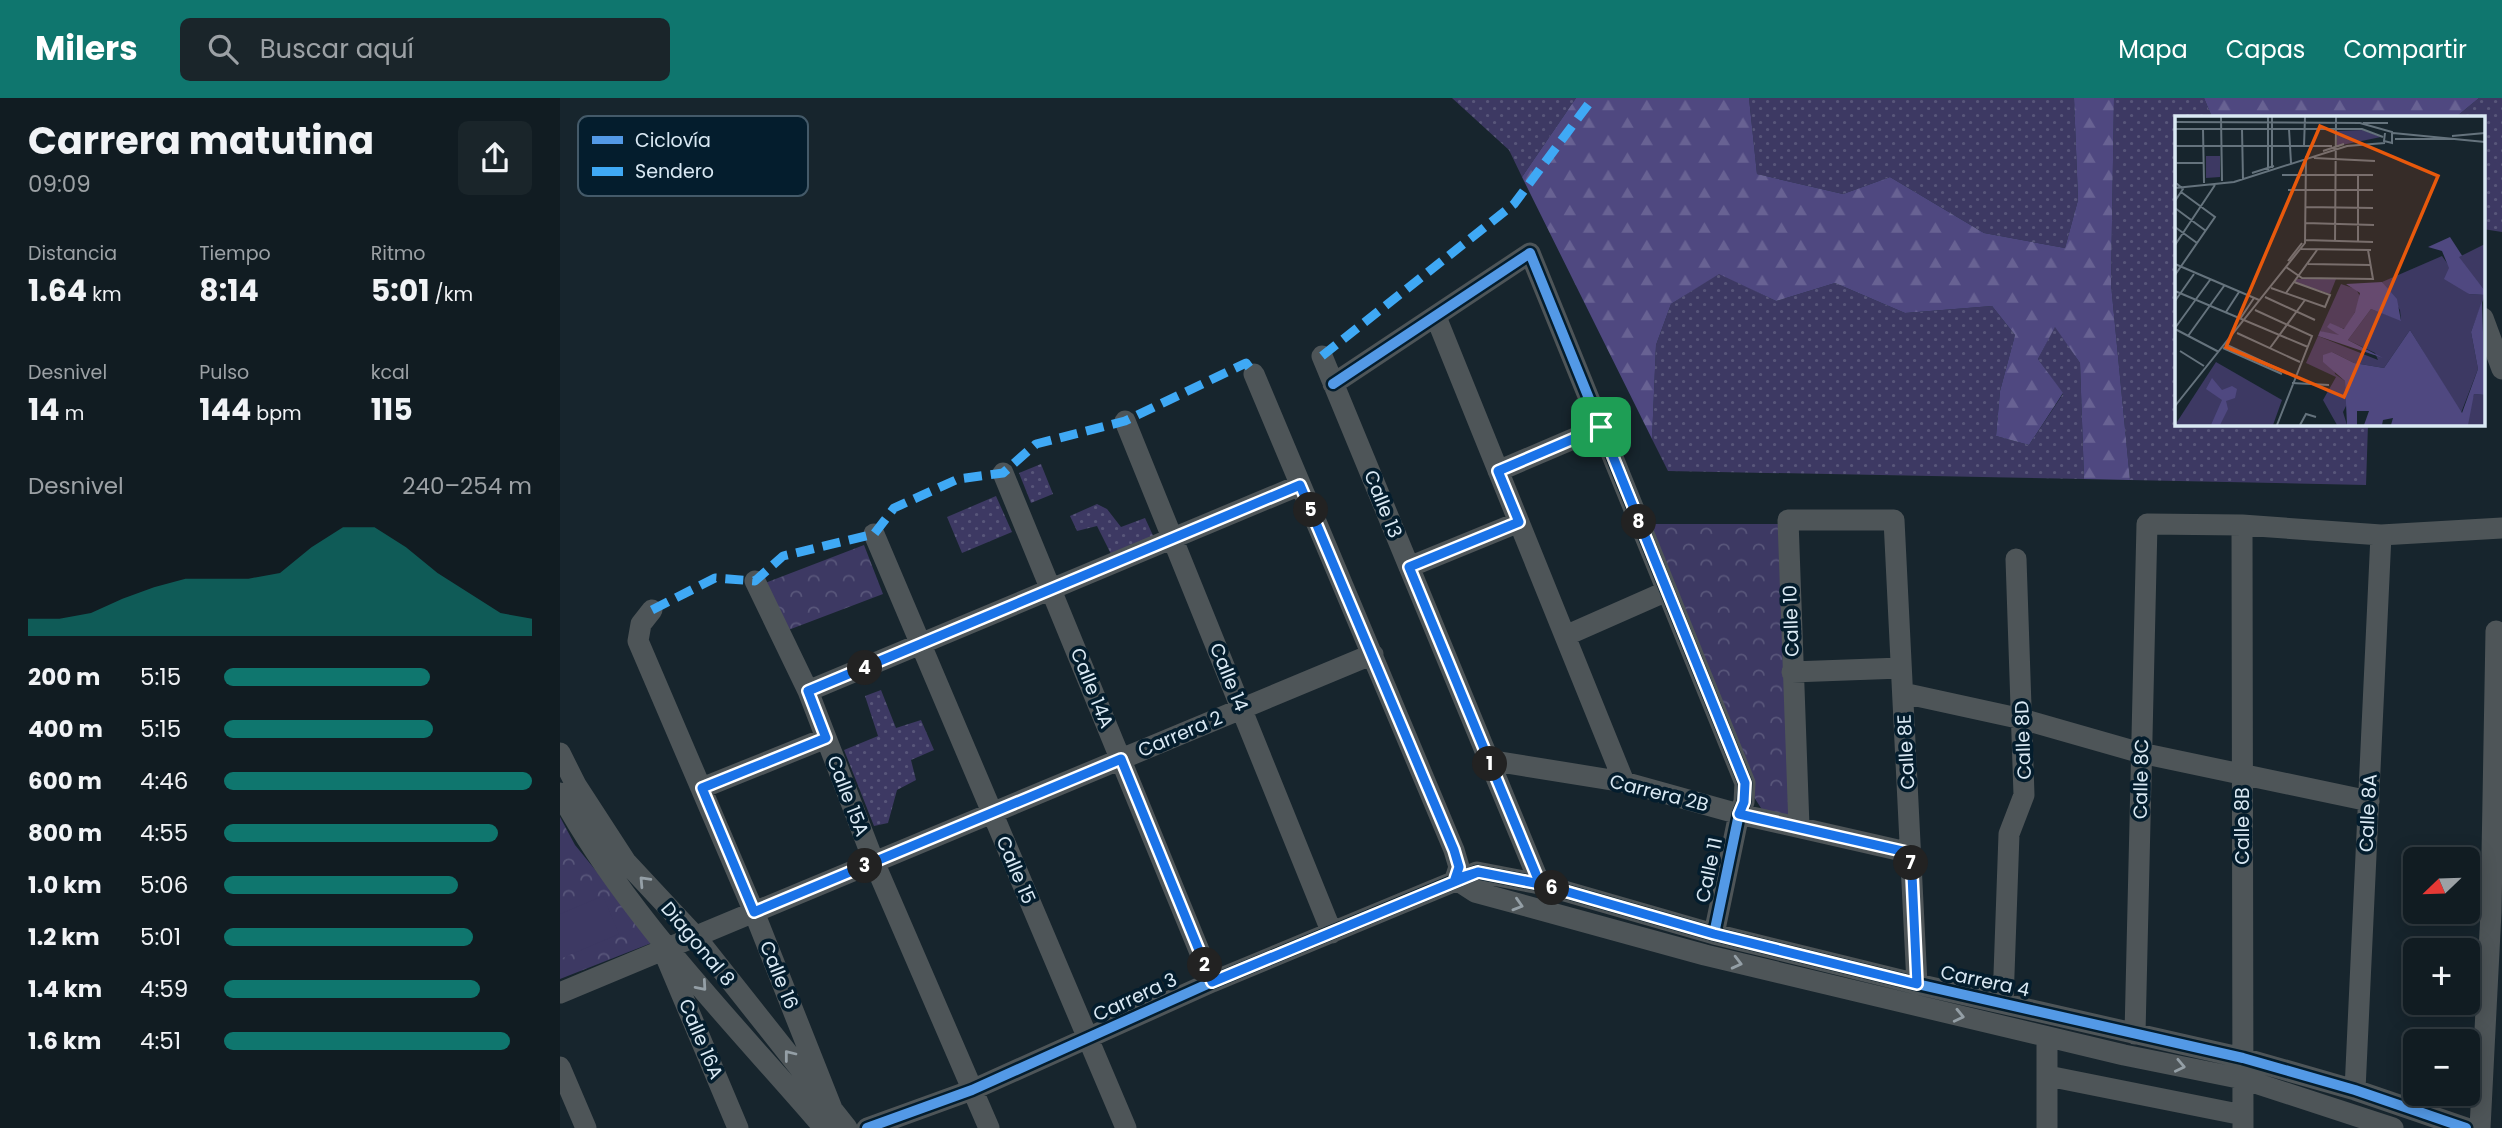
<!DOCTYPE html>
<html lang="es">
<meta charset="utf-8">
<style>
body{margin:0;font-family:Poppins,sans-serif;background:#1a252a;color:#f1f3f6;height:100vh;display:flex;flex-direction:column;font-size:26px;white-space:nowrap}
*{box-sizing:border-box;margin:0}
p{font-size:23px;color:#9ca1a5}
.icon{flex:none;width:38px;height:38px;fill:none;stroke:currentColor;stroke-width:2;stroke-linecap:round;stroke-linejoin:round}
.map{position:relative;flex:1;overflow:hidden}
.side{display:flex;flex-direction:column;background:#111c22;width:560px}
.side>*{flex:none}
.needle{width:46px;rotate:247deg}
.controls{position:absolute;left:1843px;top:749px;display:grid;gap:14px}
.controls a{display:grid;place-items:center;width:77px;height:77px;border-radius:10px;background:#111c22;box-shadow:0 4px 18px #0003,0 0 0 2px #303a40;font-size:35px}
.pin{position:absolute;display:grid;place-items:center;width:60px;height:60px;color:#fff;margin:-30px;border-radius:14px;box-shadow:0 4px 10px #0006}
.km{position:absolute;width:35px;height:35px;margin:-18px;border-radius:50%;background:#222;color:#fff;font-size:19px;line-height:35px;text-align:center}
.round{display:grid;place-items:center;flex:none;width:74px;height:74px;border-radius:10px;background:#1a252a}
.summary{display:flex;align-items:center;justify-content:space-between;height:119px;padding:0 28px}
h1{font-size:38px;font-weight:700;line-height:52px}
.figures{display:grid;grid-template-columns:repeat(3,1fr);gap:10px;height:119px;padding:7px 28px}
.figures div{display:grid;align-content:center}
.figures b{font-size:30px;font-weight:700}
.figures small{font-size:19px;font-weight:400}
.figures p{font-size:19px}
.chart{height:196px;padding:14px 28px}
.chart p{display:flex;justify-content:space-between}
.chart svg{width:100%;height:126px;margin-top:7px;fill:#0f766e;opacity:.7}
ul{padding:0 28px;list-style:none;font-size:23px}
li{display:grid;grid-template-columns:112px 84px 1fr;align-items:center;height:52px}
li i{height:18px;border-radius:9px;background:#0f766e}
header{display:flex;align-items:center;gap:42px;box-sizing:border-box;height:98px;padding:0 35px;background:#0f766e;color:#fff}
header strong{font-size:33px}
nav{display:flex;gap:38px;margin-inline-start:auto;font-size:24px}
.search{width:490px;height:63px;background:#1a252a;display:flex;align-items:center;gap:18px;box-sizing:border-box;padding:0 24px;border-radius:10px;color:#9ca1a5;font-size:26px}
main{display:flex;flex:1;min-height:0}
.map>svg:first-child{display:block}
</style>
<header>
<strong>Milers</strong>
<div class="search"><svg class="icon" aria-label="search" viewBox="0 0 24 24"><circle cx="10" cy="10" r="6"/><path d="M15 15l6 6"/></svg>Buscar aquí</div>
<nav><a>Mapa</a><a>Capas</a><a>Compartir</a></nav>
</header>
<main>
<section class="side">
<div class="summary"><div><h1>Carrera matutina</h1><p>09:09</p></div><a class="round"><svg class="icon" aria-label="share" viewBox="0 0 24 24"><path d="M12 15V3M7 8l5-5 5 5M5 13v7h14v-7"/></svg></a></div>
<div class="figures">
<div><p>Distancia</p><b>1.64<small> km</small></b></div>
<div><p>Tiempo</p><b>8:14</b></div>
<div><p>Ritmo</p><b>5:01<small> /km</small></b></div>
</div>
<div class="figures">
<div><p>Desnivel</p><b>14<small> m</small></b></div>
<div><p>Pulso</p><b>144<small> bpm</small></b></div>
<div><p>kcal</p><b>115</b></div>
</div>
<div class="chart"><p><span>Desnivel</span>240–254 m</p>
<svg viewBox="0 0 160 44" preserveAspectRatio="none"><path d="M0 44V38L10 38L20 36L30 31L40 27L50 24L60 24L70 24L80 22L90 13L100 6L110 6L120 13L130 22L140 29L150 36L160 38V44z"/></svg>
</div>
<ul>
<li><b>200 m</b>5:15<i style="width:67%"></i></li>
<li><b>400 m</b>5:15<i style="width:68%"></i></li>
<li><b>600 m</b>4:46<i style="width:100%"></i></li>
<li><b>800 m</b>4:55<i style="width:89%"></i></li>
<li><b>1.0 km</b>5:06<i style="width:76%"></i></li>
<li><b>1.2 km</b>5:01<i style="width:81%"></i></li>
<li><b>1.4 km</b>4:59<i style="width:83%"></i></li>
<li><b>1.6 km</b>4:51<i style="width:93%"></i></li>
</ul>
</section>
<div class="map">
<svg width="1942" height="1030" viewBox="0 0 1942 1030">
<defs>
<pattern id="grass-dots" width="8" height="8" patternUnits="userSpaceOnUse" patternTransform="scale(1.75)"><rect width="8" height="8" fill="#3d3963"/><path d="M2 2h.1M6 6h.1" fill="none" stroke="#58567a" stroke-width="1.8" stroke-linecap="round"/></pattern>
<pattern id="forest-firs" width="22" height="20" patternUnits="userSpaceOnUse" patternTransform="scale(1.75)"><rect width="22" height="20" fill="#4f4880"/><path d="M5 1l3.5 6h-7zM16 11l3.5 6h-7z" fill="#686293"/></pattern>
<pattern id="park-crowns" width="20" height="18" patternUnits="userSpaceOnUse" patternTransform="scale(1.75)"><rect width="20" height="18" fill="#3d3963"/><path d="M2 6a3 3 0 1 1 6 0M12 15a3 3 0 1 1 6 0" fill="none" stroke="#58567a"/></pattern>
</defs>
<rect width="100%" height="100%" fill="#17252d"/>
<!-- grass -->
<path fill="url(#grass-dots)" d="M892,0H1016L962,79L949,52Z
M1189,0H1514L1518,102L1505,150L1424,135L1330,79L1283,96L1197,76Z
M1554,0H1644L1652,19H1616V326H1808L1806,387L1570,382L1551,186Z
M1919,0H1942V134L1923,131V19H1896Z
M1159,175L1216,203L1275,185L1345,215L1432,208L1455,237L1440,293L1436,338L1469,347L1503,296L1478,261L1495,228L1520,265L1524,381L1108,373L1092,341L1096,247L1111,206Z
M481,366L493,396L471,405L459,375Z
M436,398L452,434L402,455L387,419Z
M537,406L547,411L561,429L585,420L596,444L553,460L537,428L517,433L510,418Z
M321,592L336,630L361,622L374,652L351,662L356,682L337,692L328,725L314,728L284,652L318,638L305,598Z"/>
<!-- forest -->
<path fill="url(#forest-firs)" d="M1016,0H1189L1197,76L1283,96L1330,79L1424,135L1505,150L1518,102L1514,0H1554L1551,186L1570,382L1524,381L1520,265L1495,229L1478,261L1503,295L1469,347L1436,338L1440,293L1455,237L1432,208L1345,215L1275,185L1216,203L1159,176L1111,206L1096,247L1092,341L962,79Z
M1644,0H1919L1896,19H1652Z"/>
<!-- park -->
<path fill="url(#park-crowns)" d="M1086,426H1218L1239,729L1208,721L1185,685Z
M304,447L323,496L223,534L205,485Z
M0,719L15,747L94,844L0,881Z"/>
<!-- pitch -->
<path fill="#3d3963" d="M43,798L59,836L0,861V816Z"/>
<g fill="none" stroke-linecap="round" stroke-linejoin="round">
<!-- minor -->
<path stroke="#4e5558" stroke-width="21" d="M876,219L1064,684
M1923,220L1942,271
M762,258L980,786
M694,276L894,752L899,769L895,781
M773,286L970,155L1185,685L1184,704L1179,716L1154,836
M565,323L772,835
M938,373L1041,329
M443,375L652,884
M1682,427L1683,1030
M314,436L566,1030
M849,469L959,424
M195,483L248,593L314,764L429,1030
M92,512L81,526L78,543L194,814L273,1013
M1005,538L1107,493
M1232,574L1341,570
M248,593L740,387
M1343,595L1462,621L1581,655L1809,703
M0,655L16,687L66,764L135,838L287,1030
M928,662L1064,684L1179,716L1351,755
M142,690L266,640
M0,695C65,816 174,925 264,1030
M1239,729L1228,422H1334L1357,886
M895,781L915,794L1145,857L1564,957L1683,981L1833,1030
M103,852L178,1030
M0,895L813,556
M1443,904L1449,736L1464,697L1456,461
M1575,936L1587,426L1682,427L1821,437L1942,430
M1487,939V1030
M0,969L26,1030
M1488,978L1683,1017
M1795,992L1821,437
M307,1030L412,992L652,884L917,774L980,786L1154,836L1357,886L1683,960L1795,992L1906,1030
M1920,1030L1931,814L1936,533"/>
<!-- quiet -->
<path stroke="#3fa9f5" stroke-width="9" stroke-dasharray="18 9" stroke-linecap="butt" d="M762,258L954,106L1033,0
M92,512L155,480L195,483L223,458L314,436L334,410L398,381L443,375L476,346L565,323L686,265L694,276"/>
<!-- cycleway casing -->
<g stroke="#041d2d" stroke-width="15">
<path id="cycleway" d="M773,286L970,155L1185,685L1184,704L1179,716L1154,836
M307,1030L412,992L652,884L917,774L980,786L1154,836L1357,886L1683,960L1795,992L1906,1030"/>
</g>
<!-- cycleway -->
<use href="#cycleway" stroke="#5399e6" stroke-width="10"/>
</g>
<!-- one-way arrows -->
<defs><path id="oneway-chevron" d="M-2-3.5L2.5 0L-2 3.5" fill="none" stroke-width="1.6" stroke-linecap="round" stroke-linejoin="round" transform="scale(1.75)"/></defs>
<g stroke="#949fa6">
<use href="#oneway-chevron" transform="translate(84 783) rotate(-133)"/>
<use href="#oneway-chevron" transform="translate(958 807) rotate(17)"/>
<use href="#oneway-chevron" transform="translate(1177 865) rotate(14)"/>
<use href="#oneway-chevron" transform="translate(142 888) rotate(49)"/>
<use href="#oneway-chevron" transform="translate(1399 918) rotate(13)"/>
<use href="#oneway-chevron" transform="translate(229 957) rotate(-128)"/>
<use href="#oneway-chevron" transform="translate(1620 968) rotate(12)"/>
</g>
<g fill="none" stroke-linecap="round" stroke-linejoin="round">
<!-- route casing -->
<g stroke="#fff" stroke-width="14">
<path id="route" d="M1041,329L938,373L959,424L849,469L980,786L918,774L652,884L561,661L194,814L142,690L266,640L248,593L740,387L894,752L899,769L895,781L918,774L980,786L1154,836L1357,886L1351,755L1179,716L1184,704L1185,685L1041,329"/>
</g>
<!-- route -->
<use href="#route" stroke="#1a73e8" stroke-width="9"/>
</g>
<g text-anchor="middle" dominant-baseline="central" stroke-width="7" stroke-linejoin="round" paint-order="stroke">
<!-- street labels -->
<g font-size="19" fill="#dae9f4" stroke="#041d2d">
<text transform="translate(823 406) rotate(68)">Calle 13</text>
<text transform="translate(1231 523) rotate(-92)">Calle 10</text>
<text transform="translate(669 579) rotate(68)">Calle 14</text>
<text transform="translate(532 590) rotate(68)">Calle 14A</text>
<text transform="translate(620 636) rotate(-23)">Carrera 2</text>
<text transform="translate(1463 642) rotate(-92)">Calle 8D</text>
<text transform="translate(1346 654) rotate(-93)">Calle 8E</text>
<text transform="translate(1581 681) rotate(-89)">Calle 8C</text>
<text transform="translate(1099 695) rotate(14)">Carrera 2B</text>
<text transform="translate(288 698) rotate(69)">Calle 15A</text>
<text transform="translate(1808 715) rotate(-87)">Calle 8A</text>
<text transform="translate(1682 728) rotate(-90)">Calle 8B</text>
<text transform="translate(456 772) rotate(67)">Calle 15</text>
<text transform="translate(1149 772) rotate(-78)">Calle 11</text>
<text transform="translate(138 846) rotate(50)">Diagonal 8</text>
<text transform="translate(219 877) rotate(68)">Calle 16</text>
<text transform="translate(1425 883) rotate(12)">Carrera 4</text>
<text transform="translate(575 899) rotate(-25)">Carrera 3</text>
<text transform="translate(141 941) rotate(67)">Calle 16A</text>
</g>
</g>
<!-- overview -->
<g transform="translate(1615 18)">
<rect width="310" height="310" fill="#17252d"/>
<path d="M267,140L294,178L310,179L296,216L303,253L286,297L235,214L209,252L179,247L157,236L160,258L170,265L172,288L168,296L172,309H162L148,284L161,261L131,247L143,220L203,244L200,237L173,224L196,193L226,204L225,194L207,166ZM166,168L181,173L187,184L170,213L160,210L164,219L159,220L145,215ZM41,246L107,284L98,309H0ZM299,278L310,279V309H293L291,304Z" fill="#3d3963"/>
<path d="M275,121L310,175V179L294,178L269,163L274,152L267,135L253,131ZM207,166L222,183L226,205L196,193L173,224L208,242L143,220L145,215L164,219L152,211L155,207L169,213L180,196L185,177L171,168ZM307,185L310,279L299,278L293,309H216L218,302L208,304L207,309H189L194,295H182V309H172L170,265L148,246V239L157,236L179,247L209,252L235,214L287,297L303,253L296,216ZM37,262L47,274L57,270L62,273L60,282L51,285L53,293L45,309H36L47,284L31,273Z" fill="#4f4880"/>
<path d="M188,14L206,21L162,30V15ZM122,163H161L155,178L119,166Z" fill="#3d3963"/>
<path d="M310,128V175L284,141Z" fill="#3d3963"/>
<path d="M31,40H45V61L31,62Z" fill="#3d3963"/>
<path fill="none" stroke="#65737d" stroke-width="2" d="M46,1L47,65M93,1V54M0,6L185,7L217,16V27L209,25L210,17M188,7H213M0,13H187L208,21M0,13L1,67L8,73L0,85M28,13L29,67M67,13L68,64M114,13L116,47M218,17L310,26M277,20L310,17M220,23H279M0,30H157M129,30L130,1M148,35L169,28M139,42L200,45M0,47H29M97,52V1M77,57L99,50M107,59H198M0,72L59,66L172,30L210,27M113,74H198M130,91L198,92M0,92L31,115M130,107L199,109M0,111L22,127M130,124L198,126M183,125V59M160,126L161,1M0,129L40,69M126,133L196,134M113,145L127,127M0,148L84,184M133,148L195,149M111,151L127,162L198,163L193,134M0,159L40,101L6,76M96,172L150,191L155,179L119,166M0,175L133,231M111,177L142,134M90,181L140,204M0,185L19,158M80,194L137,220L102,309M51,196L64,176M65,203L79,182M0,212L35,164M0,213L44,236M62,217L125,246M13,220L49,170M52,229L108,255M48,232L107,258M95,232L130,184M5,235L29,250M117,267L154,269M0,290L130,127L131,40M125,309L131,298L141,301"/>
<path fill="#e8590c" fill-opacity="0.15" stroke="#e8590c" stroke-width="3.5" d="M145,10L263,60L169,281L51,231Z"/>
<rect width="310" height="310" fill="none" stroke="#dae9f4" stroke-width="3.5"/>
</g>
<!-- legend -->
<rect x="18" y="18" width="230" height="80" rx="10" fill="#041d2d" stroke="#445a69" stroke-width="2"/>
<rect x="32" y="38" width="31" height="8" fill="#5399e6"/>
<rect x="32" y="69" width="31" height="9" fill="#3fa9f5"/>
<g font-size="19" fill="#dae9f4">
<text x="75" y="49">Ciclovía</text>
<text x="75" y="80">Sendero</text>
</g>
</svg>
<div class="controls">
<a><svg class="needle" viewBox="-14 -14 28 28"><path d="M0-13l5 13h-10z" fill="#e53935"/><path d="M0 13l5-13h-10z" fill="#9ca1a5"/></svg></a>
<a>+</a>
<a>−</a>
</div>
<div class="pin" style="left:1041px;top:329px;background:#1e9e55"><svg class="icon" aria-label="arrive" viewBox="0 0 24 24"><path d="M6 21V4h12l-3 4 3 4H6"/></svg></div>
<b class="km" style="left:930px;top:666px">1</b>
<b class="km" style="left:645px;top:867px">2</b>
<b class="km" style="left:305px;top:768px">3</b>
<b class="km" style="left:305px;top:570px">4</b>
<b class="km" style="left:751px;top:412px">5</b>
<b class="km" style="left:992px;top:790px">6</b>
<b class="km" style="left:1351px;top:765px">7</b>
<b class="km" style="left:1079px;top:424px">8</b>
</div>
</main>
